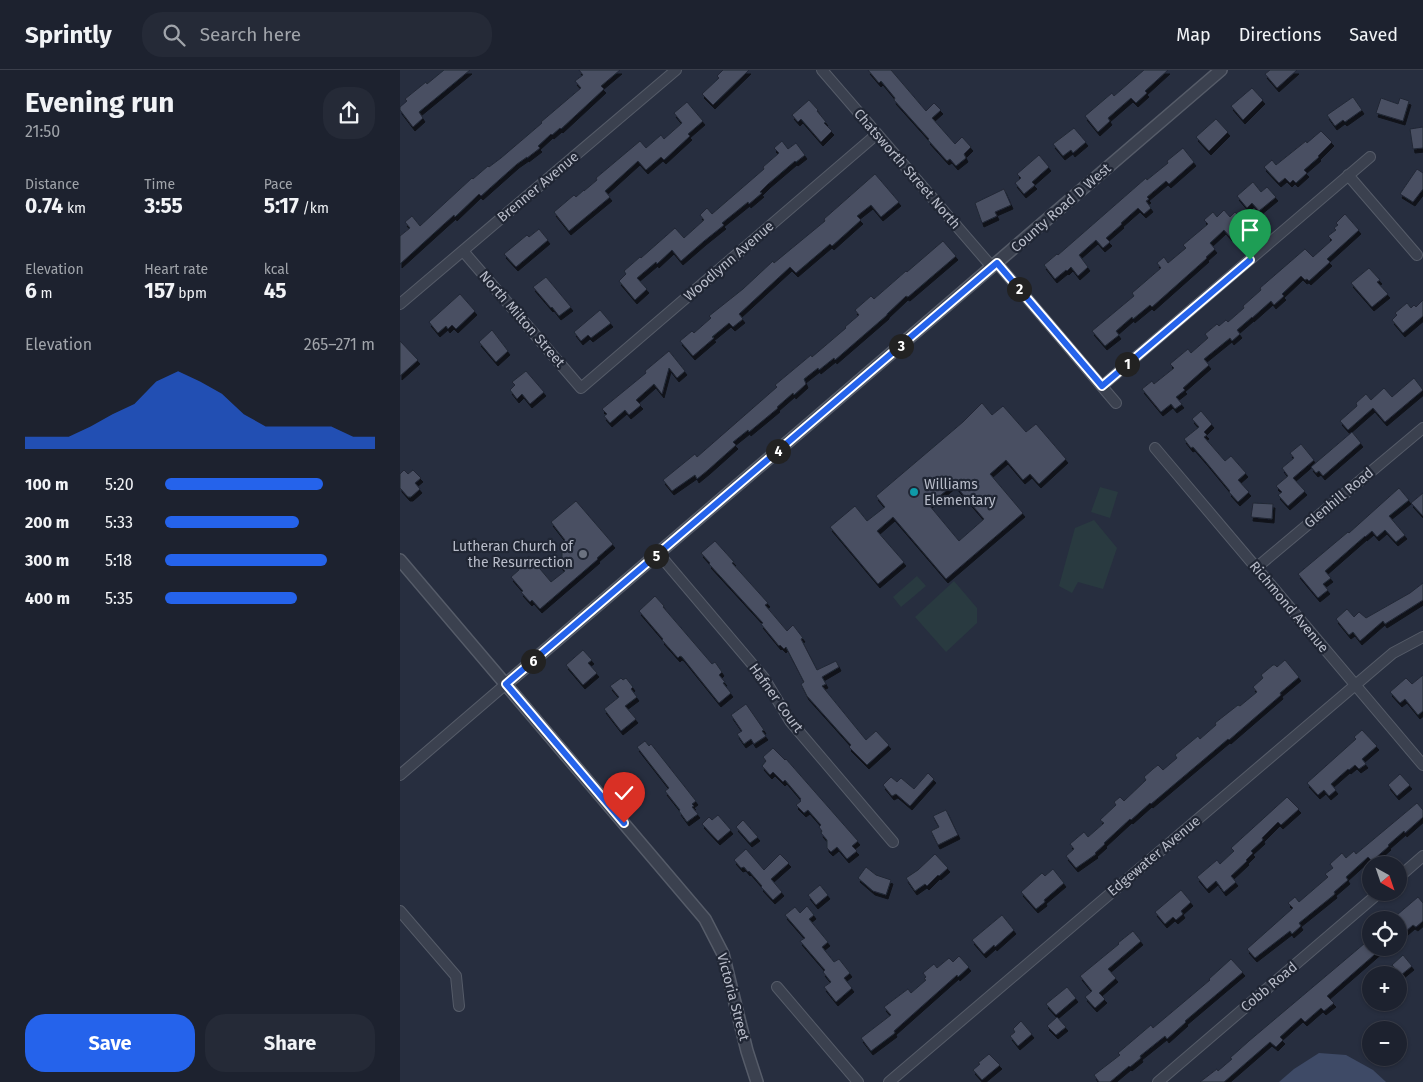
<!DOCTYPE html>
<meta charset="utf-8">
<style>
body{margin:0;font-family:"Fira Sans",sans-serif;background:#252a37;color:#f1f3f6;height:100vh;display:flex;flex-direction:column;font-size:19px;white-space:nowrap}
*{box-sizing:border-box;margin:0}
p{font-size:16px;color:#a0a4aa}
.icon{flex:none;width:28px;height:28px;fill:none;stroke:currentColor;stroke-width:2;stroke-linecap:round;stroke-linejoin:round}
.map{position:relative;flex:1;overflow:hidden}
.panel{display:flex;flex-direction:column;background:#1d222f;width:400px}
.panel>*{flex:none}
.needle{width:32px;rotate:140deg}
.fabs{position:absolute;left:962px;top:786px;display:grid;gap:10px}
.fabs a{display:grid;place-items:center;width:45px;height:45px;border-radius:50%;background:#1d222f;box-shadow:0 1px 4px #0004,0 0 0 1px #3b3f4b;font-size:25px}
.pin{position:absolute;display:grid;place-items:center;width:42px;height:42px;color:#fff;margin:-51px -21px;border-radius:50% 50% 50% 0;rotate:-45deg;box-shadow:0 0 5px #0007}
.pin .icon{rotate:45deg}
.km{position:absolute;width:25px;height:25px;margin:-12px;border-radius:50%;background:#222;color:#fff;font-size:14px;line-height:25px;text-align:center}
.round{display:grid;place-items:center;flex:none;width:52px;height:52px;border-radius:20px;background:#252a37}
.head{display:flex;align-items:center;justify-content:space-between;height:85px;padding:0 25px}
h1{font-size:28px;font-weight:700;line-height:38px}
.figures{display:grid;grid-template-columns:repeat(3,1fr);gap:8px;height:85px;padding:5px 25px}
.figures div{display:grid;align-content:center}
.figures b{font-size:21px;font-weight:700}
.figures small{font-size:14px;font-weight:400}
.figures p{font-size:14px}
.chart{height:140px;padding:10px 25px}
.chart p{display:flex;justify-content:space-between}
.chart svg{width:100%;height:90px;margin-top:5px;fill:#2563eb;opacity:.7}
.primary-button{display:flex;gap:10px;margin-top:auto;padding:10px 25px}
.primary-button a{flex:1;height:58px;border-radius:20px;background:#2563eb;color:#fff;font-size:20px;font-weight:700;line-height:58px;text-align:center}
.primary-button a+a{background:#252a37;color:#f1f3f6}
ul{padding:0 25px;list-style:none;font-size:16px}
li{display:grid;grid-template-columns:80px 60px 1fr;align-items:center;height:38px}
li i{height:12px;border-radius:6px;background:#2563eb}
header{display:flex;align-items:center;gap:30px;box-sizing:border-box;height:70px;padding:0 25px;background:#1d222f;border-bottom:1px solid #3b3f4b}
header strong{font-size:24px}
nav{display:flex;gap:28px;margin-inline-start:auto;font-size:18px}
.search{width:350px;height:45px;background:#252a37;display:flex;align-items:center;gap:12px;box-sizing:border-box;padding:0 18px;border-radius:20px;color:#a0a4aa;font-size:19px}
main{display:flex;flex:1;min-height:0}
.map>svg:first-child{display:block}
</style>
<header>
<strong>Sprintly</strong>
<div class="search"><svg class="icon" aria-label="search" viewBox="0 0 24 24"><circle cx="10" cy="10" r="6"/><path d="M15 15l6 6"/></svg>Search here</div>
<nav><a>Map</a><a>Directions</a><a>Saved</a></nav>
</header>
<main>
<section class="panel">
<div class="head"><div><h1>Evening run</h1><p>21:50</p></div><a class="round"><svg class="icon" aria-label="share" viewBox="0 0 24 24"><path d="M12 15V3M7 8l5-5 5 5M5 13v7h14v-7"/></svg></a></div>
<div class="figures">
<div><p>Distance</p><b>0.74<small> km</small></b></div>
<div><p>Time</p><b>3:55</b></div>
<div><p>Pace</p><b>5:17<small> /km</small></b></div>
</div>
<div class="figures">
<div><p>Elevation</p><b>6<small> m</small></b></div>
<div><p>Heart rate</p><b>157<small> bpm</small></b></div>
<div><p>kcal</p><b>45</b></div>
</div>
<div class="chart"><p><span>Elevation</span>265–271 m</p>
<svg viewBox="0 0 160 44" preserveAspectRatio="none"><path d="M0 44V38L10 38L20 38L30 33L40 27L50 22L60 11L70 6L80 11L90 17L100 27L110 33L120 33L130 33L140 33L150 38L160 38V44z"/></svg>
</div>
<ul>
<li><b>100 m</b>5:20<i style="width:75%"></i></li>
<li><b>200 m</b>5:33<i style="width:64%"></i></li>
<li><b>300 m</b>5:18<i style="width:77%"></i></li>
<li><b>400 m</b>5:35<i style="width:63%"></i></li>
</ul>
<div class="primary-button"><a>Save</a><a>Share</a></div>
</section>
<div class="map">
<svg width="1023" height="1012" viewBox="0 0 1023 1012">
<defs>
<filter id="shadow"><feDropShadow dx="2" dy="4" stdDeviation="0" flood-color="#0009"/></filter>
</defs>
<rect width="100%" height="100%" fill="#272e3f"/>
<!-- green -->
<path fill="#293a40" d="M700,417L718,422L710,448L691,442Z
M694,450L717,478L703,519L678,512L672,523L659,516L675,458Z
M517,506L526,516L501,537L493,527Z
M554,511L577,538V553L546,582L515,547Z"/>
<!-- water -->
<path fill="#3e4a66" d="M919,983L946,985L973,1000L986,1012H879L894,999Z"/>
<!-- building -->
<path fill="#495062" stroke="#222836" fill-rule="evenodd" filter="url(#shadow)" d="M44,0H70L19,42L23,48L13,57L0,40V37L7,31L5,29L26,12L27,14Z
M179,0H220L201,16L204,19L161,59L160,58L152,65L151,64L138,76L140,78L127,88V87L117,94L81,126L79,124L55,147L54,145L44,154L0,194V166L10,158L5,152L12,146L20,156L72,108L73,109L88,96L89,97L101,88L142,53L141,52L181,18L175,11L183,5Z
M323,0H349L313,35L302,24L319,8L317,6Z
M468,0H491L526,41L534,33L541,40L532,48L555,74L562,67L571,77L564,84L566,88L556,96L550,89L547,91L528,70L529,69L494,30L495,28L481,11L479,13Z
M744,0H768L745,21L747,23L736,33L731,28L708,48L710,51L698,62L685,46L712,23L714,26Z
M870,0H897L877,18L865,4Z
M852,18L863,30L843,50L831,36Z
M953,27L962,40L945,52L943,50L935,56L927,45Z
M981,28L998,34L1000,28L1009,31L1003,51L976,43Z
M409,30L418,40L417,41L426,52L424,53L432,61L421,72L401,49L398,52L392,45Z
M287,32L303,51L288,64L290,66L264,90L261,87L246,100L238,91L205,121L210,127L169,161L154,142L174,125L176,127L184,120V121L197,110L196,108L240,71L246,78L261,65L264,69L282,53L274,43Z
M816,49L828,62L809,81L796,67Z
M1023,57V78L1013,79L1010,59Z
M674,58L686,72L673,83L671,80L663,86L653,74Z
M921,61L932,72L918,86L919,87L904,100L907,103L896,113L893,110L890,113L885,108L879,113L864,97L872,90L876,95L906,71L907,73Z
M382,71L388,79L396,73L405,85L396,92L395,91L368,114L360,122L362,123L349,134L348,132L322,153L324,155L304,171L281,191L272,180L257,194L256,192L237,208L247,219L235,230L219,211L226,204L224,201L240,187L241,188L275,158L284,168L304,150L300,145L307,138L312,144L364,99L363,97L379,83L374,78Z
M783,78L794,92L769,114L766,111L747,127L749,129L746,131L751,138L744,144L738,138L721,153L722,154L706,168L710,172L703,178L696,170L679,185L688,197L678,206L671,197L667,201L666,200L655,209L644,195L657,184L658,185L746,108L747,110L768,93L767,91Z
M639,85L649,97L632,112L635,115L624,124L615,113L621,108L617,104Z
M1017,99L1023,103V119L1013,132L1000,124Z
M475,104L499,132L481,147L471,135L457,146L461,150L432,176L430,174L396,203L390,197L339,244L343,249L333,257L329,253L312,267L314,268L293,286L280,271L292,261L294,263L311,248L309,246L343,219L373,191L374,193L425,151L424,149Z
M853,112L861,122L867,117L876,127L859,141L852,133L847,138L837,126Z
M604,119L611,135L595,142L597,146L582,153L575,133Z
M824,140L830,147L835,142L846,154L831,168L824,160L810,173L815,179L806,187L807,188L752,237L750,235L733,249L732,247L716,261L719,265L705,276L692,261L734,226L732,223L761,198L757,193L764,187L768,193L786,178L783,175L808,154L804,150L813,142L817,147Z
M945,144L959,160L927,189L930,192L909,211L907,209L905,210L901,206L882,224L884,226L874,235L871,231L852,248V247L837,260L840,264L832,271L830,268L804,289L809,295L783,318L785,320L776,327L782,334L775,339L771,334L761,342L742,319L752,311L754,314L774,298L770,294L788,279L791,283L808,268L805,264L817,254L819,256L826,250L828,252L844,238L843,236L861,220L860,218L905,179L913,187L932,170L928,166L936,160L934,158L938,155L936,153Z
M139,159L148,170L116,197L104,184L127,165L129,167Z
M543,171L556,186L508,227L506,226L487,244V245L435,290L434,288L419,300L418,298L404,309L406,314L394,325L393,323L377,337L378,338L349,362L348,360L333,372L336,375L308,400L297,409L295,405L272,421L263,410L295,384L297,387L377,317L375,315L411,285L412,287L446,258L445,257L459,245L455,240L471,226L474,229L506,201L507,202Z
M969,198L980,210L977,212L988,224L972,237L951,213Z
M146,207L171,237L159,246L152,237L151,238L133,217Z
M60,224L75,241L56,259L52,255L48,259L46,256L38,263L29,252Z
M1023,230V246L1003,263L992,250L997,245L995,243L1007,233L1011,238L1014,235L1016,237Z
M200,240L211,253L191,268L188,265L181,271L174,262Z
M92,260L108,281L96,292L79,272Z
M0,271L18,290L0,306Z
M269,281L285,301L277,308L269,298L262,324L254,314L236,330L241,335L229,345L225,340L210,353L204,346L207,344L202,339L246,303L245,301Z
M126,301L144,322L130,334L122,324L117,329L110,320L115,315L112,312Z
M1014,308L1023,320L985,352L973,338L948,360L940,351L957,336L956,333L966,324L971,330L984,318L992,327Z
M582,333L592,345L603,336L626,362L636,354L666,389L639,414L630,404L623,410L606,390L590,404L623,443L546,509L493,447L477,461L504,492L478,514L430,457L455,436L467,451L485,437L476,426L563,352ZM554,414L584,449L559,471L529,435Z
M801,341L812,354L804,362L807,365L804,367L825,391L831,386L846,403L838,410L849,422L838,432L829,422L830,421L806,392L793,377L791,378L784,369L799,357L792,349Z
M952,362L961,373L923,406L919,401L916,403L911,397Z
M901,374L914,390L893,408L905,421L888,436L878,425L882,422L876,416L888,406L882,398L894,388L890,383Z
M4,400L8,404L13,400L21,408L15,413L20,419L11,427H8L0,418V404Z
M999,418L1009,430L989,446L1005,465L996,472L985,460L977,467L972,461L965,467V466L925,501L931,508L923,514L928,520L918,528L898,504L948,462L949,463Z
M1023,423V446L1011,433Z
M176,431L213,474L197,488L198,489L140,539L132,530L130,532L121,522L123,521L111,507L119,500L117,497L129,486L151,512L165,501L161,496L160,489L162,488V475L161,473L165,470L151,452Z
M853,433L873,434L872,449L851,447Z
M315,471L334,492L332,493L368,533L365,535L387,561L393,555L403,568L401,569L417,600L436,591L439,597L422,607L426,614L422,616L466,670L476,661L489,675L467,695L449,677L451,675L407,626L401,614L404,612L386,577L384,579L380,575L379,576L361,554L363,553L309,494L310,493L301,483Z
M1023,513V530L985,554L983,551L960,571L953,562L949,565L936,549L947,539L954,547L959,542L966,548L1010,523Z
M255,526L264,536L263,537L312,594L315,592L322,602L319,605L325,612L323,613L331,623L319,633L282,587L280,586L278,588L262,570L263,569L239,541Z
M183,580L192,590L188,593L197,603L183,615L166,595Z
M885,590L899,607L880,623L881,625L829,670L828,669L751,734L750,733L731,750L730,749L704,773L705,774L695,783L696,784L676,798L666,786L674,779L670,774L684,762L688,767L704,753L700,750L716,735L714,732L720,727L724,731L746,710L744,707L753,699L758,695L763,700L777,688L775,685L798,666L800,669L816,655L815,653L838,635L840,636L857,622L853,617L863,608L861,605L873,595H875L877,597Z
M1023,605V641L1018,645L1005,629L1000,633L990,622L1006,608L1012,614Z
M221,608L223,610L226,608L233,617L231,619L237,627L225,636L236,649L221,661L204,639L219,627L210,616Z
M346,634L364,660L362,661L366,666L354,674L351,669L344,674L337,664L342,661L331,645Z
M962,660L977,676L962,689L966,694L959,699L955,695L949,700L948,699L931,714L936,720L929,726L924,720L918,725L907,713L956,669L954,667Z
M245,671L249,676L251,674L296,731L292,734L294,736L292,737L298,744L287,752L279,741L280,740L265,721L269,718L237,677Z
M373,678L385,690L386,689L458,771L452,776L457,781L447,789L437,777L431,782L427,778V770L421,763L422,761L419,757L421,755L408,740L404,743L396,735L401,731L400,730L401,729L385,710L383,712L373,702L370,705L362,696L366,691L363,687Z
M528,703L534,709L510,736L496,724L492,726L483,715L491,707L497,712L501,708L514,719Z
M1000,704L1010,715L997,726L988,715Z
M887,727L899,739L881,755L878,752L862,768L863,770L851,781L853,783L846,790L847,791L831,806L836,812L824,822L816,811L807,819L797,807L817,790L820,794L834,781L831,778Z
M1017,733L1023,740V747L1005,763L1004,761L988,775L989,776L972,791L968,787L946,807L948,810L934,822L935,824L899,853L901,856L892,864L890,861L855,888L847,879L893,838L888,833L895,827L899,832L928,807L925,804L933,798L930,794L942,783L946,788L954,781L956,784Z
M546,740L558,765L538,775L531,761L539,757L533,746Z
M318,745L331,760L318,771L302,754L309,747L312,750Z
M343,750L358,767L350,773L336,757Z
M346,779L364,800L380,784L389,793L371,809L382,822L373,830L361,817L362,816L349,801L348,802L344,797L341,798L334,790Z
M535,784L548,798L539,806L538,805L527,816L525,814L515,821L506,808L518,800Z
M466,797L476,805L491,810L486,825L473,821L458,808Z
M653,799L664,813L644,830L645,832L636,839L621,822L642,803L645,806Z
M420,815L428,825L416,835L408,825Z
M781,820L791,832L781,841L783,844L776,850L773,847L765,854L755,842Z
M1018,827L1023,833V851L1016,857L1013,855L999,867V849L1000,848L997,845Z
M407,836L414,845L409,849L428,872L422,877L434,892L439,889L450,903L444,908L452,918L436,932L424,917L431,912L423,902L425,900L400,871L405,868L385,845L395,837L400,843Z
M602,845L614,860L595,877L594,875L584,884L572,870Z
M733,861L741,871L708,899L716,908L699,923L705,929L695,938L685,927L692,921L680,906L719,874L718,873Z
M971,868V878H982L927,926L934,933L924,941L921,938L905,952L901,948L880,967L883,970L876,977L870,972L824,1012H800L817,999L818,1001L832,989L830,988L849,971Z
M1003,885L1012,896L1001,905L992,895Z
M559,886L569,897L558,907L557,905L494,961L495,963L471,981L461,968L491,945L484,937L508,919L511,923L526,910L524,909L526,907L523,903L534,894L537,898L549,888L553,892Z
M831,889L843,902L785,951L786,952L767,969L765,966L740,986L741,988L730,997L729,996L710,1012H699L694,1005L720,985L718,983L751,955L753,958L810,910L809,909Z
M667,917L676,928L656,945L646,934Z
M657,947L666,957L656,965L647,956Z
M621,951L632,964L618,976L610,966L615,962L613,959Z
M589,984L600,995L582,1010L573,1000L580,994L578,993Z"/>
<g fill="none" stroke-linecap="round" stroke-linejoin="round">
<!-- minor casing -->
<g stroke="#565c69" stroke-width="12">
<path id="minor" d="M422,0L592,197
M948,105L1017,185
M63,181L181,318L477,64
M597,193L716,333
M0,234L276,0
M702,316L970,87
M755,378L1023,695
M258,483L364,608L390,651L493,772
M856,498L1023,358
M0,705L106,614
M999,807L1023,786
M0,841L56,906L59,936
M377,917L458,1012
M489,1012L980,594L993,583L1023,567
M758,1012L980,822"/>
</g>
<!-- tertiary casing -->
<g stroke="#565c69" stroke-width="14">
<path id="tertiary" d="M0,490L305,849L323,884L347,981L357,1012
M106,614L821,0"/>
</g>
<!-- minor -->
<use href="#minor" stroke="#3b414f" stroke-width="10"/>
<!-- tertiary -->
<use href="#tertiary" stroke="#3b414f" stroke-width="11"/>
</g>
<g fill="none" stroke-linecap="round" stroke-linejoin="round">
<!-- route casing -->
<g stroke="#fff" stroke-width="10">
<path id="route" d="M224,753L106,614L597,193L702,316L850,190"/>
</g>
<!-- route -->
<use href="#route" stroke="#2563eb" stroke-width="6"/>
</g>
<!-- markers -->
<circle fill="#0f9aa8" stroke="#202634" stroke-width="2" cx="514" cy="422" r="5"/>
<circle fill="#6b7280" stroke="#202634" stroke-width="2" cx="183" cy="484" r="5"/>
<g text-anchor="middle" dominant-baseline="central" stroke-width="4.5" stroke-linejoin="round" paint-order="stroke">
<!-- street labels -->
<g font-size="14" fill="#b8bcc9" stroke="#202634">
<text transform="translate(507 99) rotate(49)">Chatsworth Street North</text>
<text transform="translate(138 117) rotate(-40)">Brenner Avenue</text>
<text transform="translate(661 138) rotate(-41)">County Road D West</text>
<text transform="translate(329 191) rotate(-41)">Woodlynn Avenue</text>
<text transform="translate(122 249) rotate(49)">North Milton Street</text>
<text transform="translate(939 428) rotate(-40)">Glenhill Road</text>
<text transform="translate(889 537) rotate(50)">Richmond Avenue</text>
<text transform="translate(376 628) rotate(54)">Hafner Court</text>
<text transform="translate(754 786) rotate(-40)">Edgewater Avenue</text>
<text transform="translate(869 917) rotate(-40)">Cobb Road</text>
<text transform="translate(333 927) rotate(75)">Victoria Street</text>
</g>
<!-- poi labels -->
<g font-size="14" fill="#b8bcc9" stroke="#202634" text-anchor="start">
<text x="524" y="414">Williams<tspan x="524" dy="16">Elementary</tspan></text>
<text x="173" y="476" text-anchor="end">Lutheran Church of<tspan x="173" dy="16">the Resurrection</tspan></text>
</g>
</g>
</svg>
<div class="fabs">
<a><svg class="needle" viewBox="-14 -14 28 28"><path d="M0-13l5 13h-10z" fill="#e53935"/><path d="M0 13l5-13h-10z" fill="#a0a4aa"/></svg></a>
<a><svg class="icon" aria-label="locate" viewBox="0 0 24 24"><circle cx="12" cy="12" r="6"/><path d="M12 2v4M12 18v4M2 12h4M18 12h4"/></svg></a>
<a>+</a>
<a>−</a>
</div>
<div class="pin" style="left:850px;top:190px;background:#1e9e55"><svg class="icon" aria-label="arrive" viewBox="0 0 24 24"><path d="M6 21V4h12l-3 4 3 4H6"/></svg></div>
<div class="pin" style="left:224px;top:753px;background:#d93025"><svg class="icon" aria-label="check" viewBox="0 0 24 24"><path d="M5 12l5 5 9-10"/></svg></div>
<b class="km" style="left:727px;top:294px">1</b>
<b class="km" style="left:619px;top:219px">2</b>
<b class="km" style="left:501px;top:276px">3</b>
<b class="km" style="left:378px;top:381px">4</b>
<b class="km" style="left:256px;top:486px">5</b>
<b class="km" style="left:133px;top:591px">6</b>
</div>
</main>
